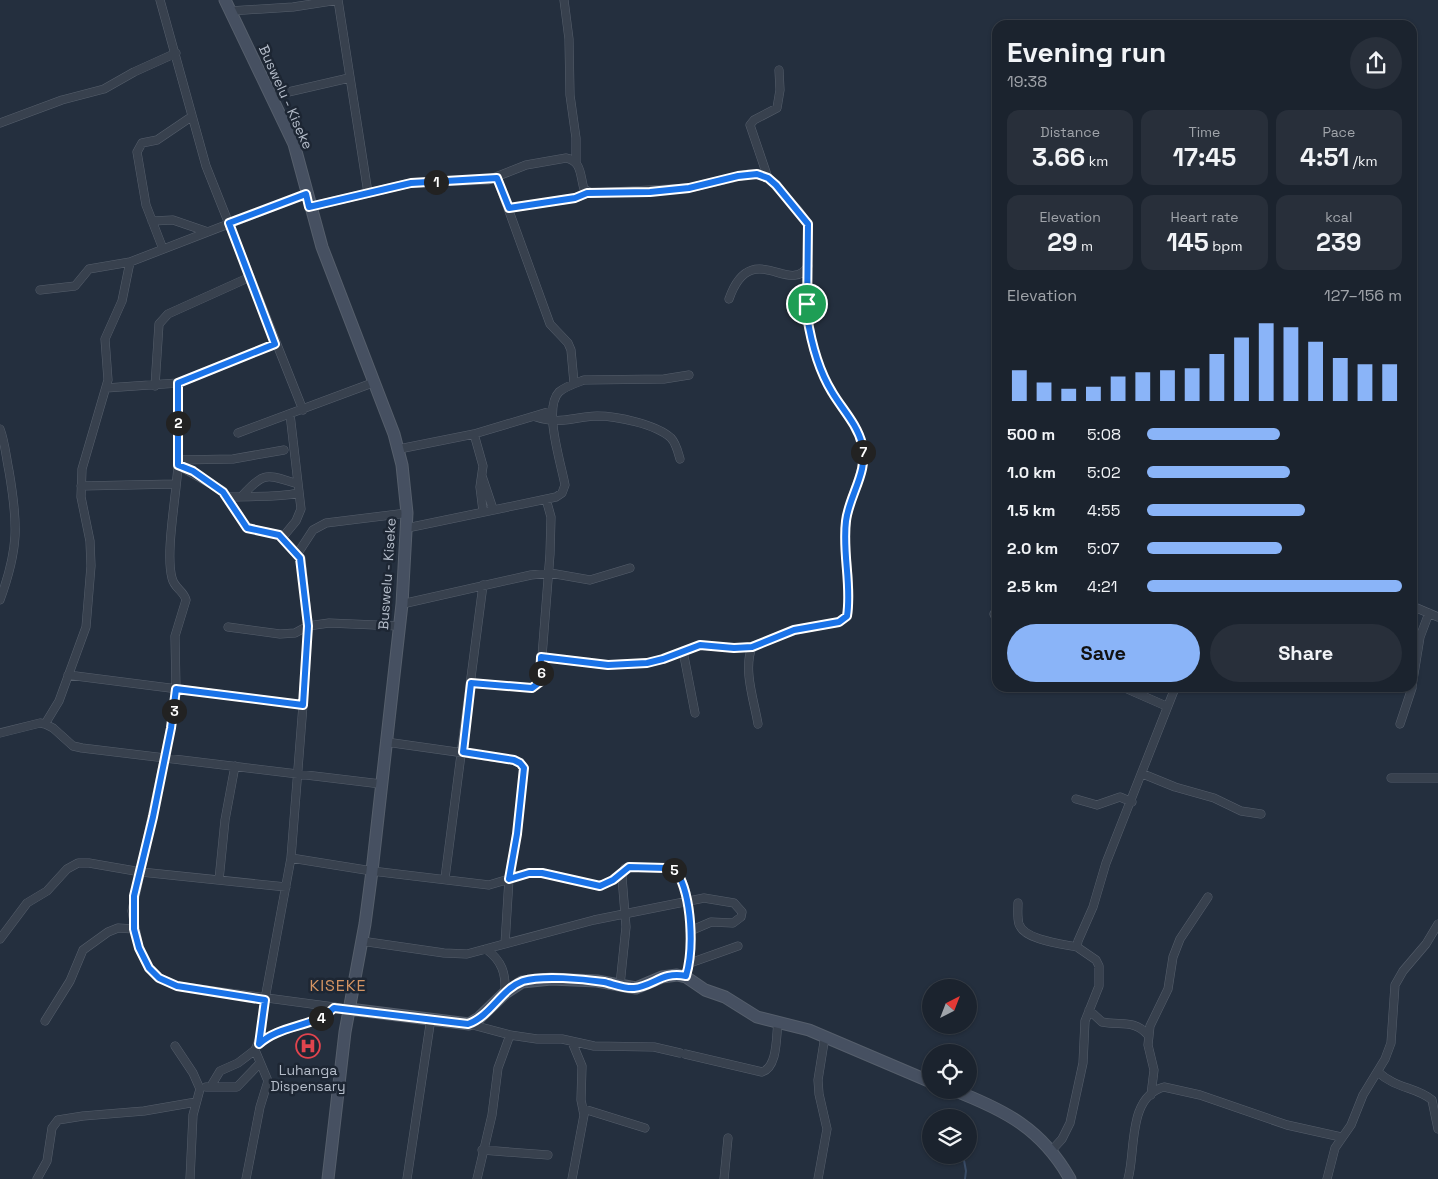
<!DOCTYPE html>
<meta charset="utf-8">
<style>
body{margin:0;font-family:"Space Grotesk",sans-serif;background:#282f3a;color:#f1f3f6;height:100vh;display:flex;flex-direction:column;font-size:19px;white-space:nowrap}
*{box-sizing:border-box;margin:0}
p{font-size:16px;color:#a0a4aa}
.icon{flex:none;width:28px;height:28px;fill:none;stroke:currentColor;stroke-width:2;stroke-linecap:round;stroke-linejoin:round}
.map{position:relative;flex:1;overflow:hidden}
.details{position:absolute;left:992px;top:20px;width:425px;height:672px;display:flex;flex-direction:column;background:#1b232e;border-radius:15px;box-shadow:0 1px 4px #0004,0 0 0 1px #39404a}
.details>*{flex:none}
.needle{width:32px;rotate:42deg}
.buttons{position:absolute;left:922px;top:979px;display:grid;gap:10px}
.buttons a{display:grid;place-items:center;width:55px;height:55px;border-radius:50%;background:#1b232e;box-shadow:0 1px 4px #0004,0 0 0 1px #39404a;font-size:25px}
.pin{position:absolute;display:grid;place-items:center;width:42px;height:42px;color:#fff;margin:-21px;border:2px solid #fff;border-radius:50%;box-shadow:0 1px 5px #0007}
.km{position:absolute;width:25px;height:25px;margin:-12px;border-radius:50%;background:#222;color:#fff;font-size:14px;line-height:25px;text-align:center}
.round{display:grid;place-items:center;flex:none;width:52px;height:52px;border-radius:26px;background:#282f3a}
.summary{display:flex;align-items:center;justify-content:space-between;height:85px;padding:0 15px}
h1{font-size:28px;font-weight:700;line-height:38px}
.figures{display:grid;grid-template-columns:repeat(3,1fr);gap:8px;height:85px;padding:5px 15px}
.figures div{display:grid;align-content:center;border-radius:12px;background:#282f3a;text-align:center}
.figures b{font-size:25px;font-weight:700}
.figures small{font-size:14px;font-weight:400}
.figures p{font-size:14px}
.chart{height:140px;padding:10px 15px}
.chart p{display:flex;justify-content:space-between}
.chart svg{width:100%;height:90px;margin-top:5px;stroke:#8ab4f8;stroke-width:6}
.button{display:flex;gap:10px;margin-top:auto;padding:10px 15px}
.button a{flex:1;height:58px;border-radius:30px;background:#8ab4f8;color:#111;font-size:20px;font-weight:700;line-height:58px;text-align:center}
.button a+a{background:#282f3a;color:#f1f3f6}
ul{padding:0 15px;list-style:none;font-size:16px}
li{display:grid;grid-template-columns:80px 60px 1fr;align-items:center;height:38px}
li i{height:12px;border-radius:6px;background:#8ab4f8}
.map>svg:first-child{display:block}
</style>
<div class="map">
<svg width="1438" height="1179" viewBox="0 0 1438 1179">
<rect width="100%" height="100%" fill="#242f3e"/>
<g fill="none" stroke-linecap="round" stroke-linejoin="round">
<!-- stream -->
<path stroke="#394c67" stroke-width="2" d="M963,1155L966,1171L965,1179"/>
<!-- street casing -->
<g stroke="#565f6c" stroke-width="9">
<path id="street" d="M160,0L206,166L303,410
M338,0L368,193
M564,0L569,39L570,95L576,138V163
M230,11L293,7L338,0
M271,96L349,78
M0,123L62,100L104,89L134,72L176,53
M497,178L550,324L568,343L571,350L574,383
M768,178L750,125L754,120L777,108L780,90L779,70
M309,207L411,183L488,180L526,165L566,158C582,161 580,176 584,189L591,193L689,188L749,174H757L768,178L798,210L808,224L807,316C811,341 819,371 832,392C842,409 857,424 862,444C868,472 849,495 846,521C842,553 853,585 847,616L839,622L794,630L752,647L733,648L700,645L663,659L647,663L608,665L541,657
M509,208L575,198L587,193
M152,221L173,220L208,232
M163,249L146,205L137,152L142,143L157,140L191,117
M40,290L75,286L89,269L130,262L306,194
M729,299C751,236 790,297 808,266
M178,383C177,410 180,437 178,464C177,493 165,552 172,578C174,588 184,591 186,600L175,636L176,689L171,728L132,911L139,948L149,968L159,978L177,986L349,1009
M155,386L159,324L168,314L250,277
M106,388L178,383L275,344
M536,417C561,425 572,417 597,416C616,416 656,424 671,438C676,443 678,452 680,459
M0,429C5,442 6,457 9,471C18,524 19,548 0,600
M238,433L375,382
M474,434L483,466L480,487L483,511
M399,449L474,434L551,411
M179,460L233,459L284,450
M178,465L223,491L247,528L279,535L301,558L308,626L303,705L291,858L265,999L261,1036L255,1050L238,1063L220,1071L211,1086
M482,476L493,509
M81,486L176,484
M242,496C265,470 267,475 298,484
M227,497C252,496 275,498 299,493
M407,528L556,497L562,493L565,485C561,463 543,408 559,392C566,386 576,383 584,380L664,379L689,375
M282,538L296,521L301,509L290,414
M298,553L313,530L326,523L407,513
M402,604L531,575L550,573L590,580L630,568
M1412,606L1438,617
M998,607L994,614L998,623
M228,627L280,634L295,633L308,626L329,623L399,626
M752,647C743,670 754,700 758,724
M683,651L695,713
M68,675L303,705
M471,683L532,688L540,682L550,554L551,517L546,499
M1412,686L1420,637L1429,613
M1125,688L1166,706
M45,724L59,701L86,627L91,566L90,541L81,497L82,469L108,380L105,339L122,301L130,262
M1400,724L1412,688
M0,733L40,723L45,724L53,728L73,746L82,748L381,784
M386,742L513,760L520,763L524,768L517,834L509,879L505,944
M1143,774L1175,787L1214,798L1241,811L1261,814
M1391,778H1438
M1076,799L1097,805L1120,797L1132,802
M291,858L372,871L489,885L529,873H542L600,886L613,880L623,872
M445,878L483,585
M219,880L225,820L235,766
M1018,903C1018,910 1017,917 1019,924C1024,940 1062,944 1077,947
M0,939L27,903L47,891L67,869L78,863H89L141,872L286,887
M361,941L444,953L467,954L594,920L704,898L734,903L742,912L741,917L733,923L711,922L690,931
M486,949C502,961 506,973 505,993
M690,963L738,946
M620,985L626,927L622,877L625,868L629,867L672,868C694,883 693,953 686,977
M1089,1010L1102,1022C1121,1026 1134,1019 1148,1035
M45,1021L70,981L83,950L108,932L118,928L134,929
M469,1024L510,1035L537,1039H562L594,1046L654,1047L680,1053
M572,1042L582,1066L581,1100L584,1115L572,1179
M259,1044C281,1024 313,1028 335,1007
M175,1046L193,1073L200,1089L193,1115L190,1179
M685,1054L762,1072C778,1067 776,1036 778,1022
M1378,1072C1396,1089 1417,1087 1432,1100L1438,1129
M206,1087H237L260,1063
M1151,1095L1154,1070L1148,1045L1150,1026L1168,989L1173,957L1180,939L1208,897
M584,1109L645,1128
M482,1150L548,1155
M1052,1150L1062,1139L1070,1123L1083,1063L1085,1021L1099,986V966L1096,960L1077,947L1078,941L1093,907L1106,863L1175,688
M37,1179L47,1161L52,1128L58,1120L83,1116L144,1111L196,1102
M246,1179L260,1107L268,1081L255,1050
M407,1179L431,1018
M477,1179L492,1115L498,1068L510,1035
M724,1179L728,1138
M818,1179L827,1129L819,1094L818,1080L825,1036
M1128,1179C1136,1152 1127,1097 1164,1087L1200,1095L1287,1125L1341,1137
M1327,1179L1335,1148L1351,1125L1363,1095L1385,1059L1391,1043L1395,985L1403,971L1426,944L1438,924"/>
</g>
<!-- secondary casing -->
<g stroke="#565f6c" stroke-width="13">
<path id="secondary" d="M225,0L294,144L322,247L394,434L402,465L407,513L402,604L372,871L365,924L345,1032L328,1179
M349,1009L469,1024L479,1018L505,993L522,982L551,979L597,981L636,988L662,977L677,975L686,977L705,990L725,997L757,1017L809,1030L931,1082
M953,1090C1005,1110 1042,1129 1070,1179"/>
</g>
<!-- street -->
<use href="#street" stroke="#38414e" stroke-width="8"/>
<!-- secondary -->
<use href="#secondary" stroke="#465061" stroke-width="11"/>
</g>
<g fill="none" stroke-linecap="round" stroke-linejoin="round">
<!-- route casing -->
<g stroke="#fff" stroke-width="10">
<path id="route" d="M757,174L768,178L776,185L808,224L807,316C811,341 819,371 832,392C842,409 857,424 862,444C869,472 849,495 846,521C842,553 852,585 847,616L839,622L794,630L752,647L734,648L700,645L663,659L647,663L608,665L541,657L540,682L532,688L471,683L463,752L514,760L520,763L524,768L517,834L509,879L529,873H542L600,886L613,880L629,867L666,868L677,872C692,897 694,949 686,976C662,971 654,986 634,988C625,989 613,984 604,982C583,979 543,975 523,981C501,989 491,1016 468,1024L334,1008C313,1028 281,1024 259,1044L265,1000L177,986L159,978L149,968L139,948L134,929V896L153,817L171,728L176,689L303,705L308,626L300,558L279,535L247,528L223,492L193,471L178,465V383L275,344L229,223L306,194L309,207L411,183L497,178L509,208L575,198L587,193L650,192L689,188L738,176Z"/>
</g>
<!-- route -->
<use href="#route" stroke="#1a73e8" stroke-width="6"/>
</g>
<!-- icons -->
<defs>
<g id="hospital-ring" transform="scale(1.25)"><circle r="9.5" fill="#1d2633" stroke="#e0444e" stroke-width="1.5"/><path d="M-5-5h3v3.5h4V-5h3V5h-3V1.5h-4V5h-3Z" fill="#e0444e"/></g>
</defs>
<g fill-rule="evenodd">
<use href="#hospital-ring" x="308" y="1046"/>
</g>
<g text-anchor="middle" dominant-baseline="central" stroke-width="5" stroke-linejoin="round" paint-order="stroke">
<!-- street labels -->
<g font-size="14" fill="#b4bcc9" stroke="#1d2633">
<text transform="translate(286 97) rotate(66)">Buswelu - Kiseke</text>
<text transform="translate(387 574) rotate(-86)">Buswelu - Kiseke</text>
</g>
<!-- poi labels -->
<g font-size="14" fill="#b4bcc9" stroke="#1d2633">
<text x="308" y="1070">Luhanga<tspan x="308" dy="16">Dispensary</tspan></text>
</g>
<!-- quarter labels -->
<g font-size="16" letter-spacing="1" fill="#d59563" stroke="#1d2633">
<text x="338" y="985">KISEKE</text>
</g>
</g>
</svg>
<div class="buttons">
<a><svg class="needle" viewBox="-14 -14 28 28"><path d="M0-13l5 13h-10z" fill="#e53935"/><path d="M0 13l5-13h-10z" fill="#a0a4aa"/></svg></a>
<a><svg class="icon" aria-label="locate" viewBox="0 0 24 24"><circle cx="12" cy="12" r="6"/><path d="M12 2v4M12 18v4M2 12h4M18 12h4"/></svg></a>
<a><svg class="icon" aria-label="layers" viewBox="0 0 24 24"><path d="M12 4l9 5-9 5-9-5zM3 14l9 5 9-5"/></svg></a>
</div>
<div class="pin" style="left:807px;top:304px;background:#1e9e55"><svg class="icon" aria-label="arrive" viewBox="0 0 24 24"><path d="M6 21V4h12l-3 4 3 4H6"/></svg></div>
<b class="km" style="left:436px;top:182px">1</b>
<b class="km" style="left:178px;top:423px">2</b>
<b class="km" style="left:174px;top:711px">3</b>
<b class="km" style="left:321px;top:1018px">4</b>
<b class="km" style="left:674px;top:870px">5</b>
<b class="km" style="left:541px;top:673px">6</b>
<b class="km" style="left:863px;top:452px">7</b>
<section class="details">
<div class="summary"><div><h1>Evening run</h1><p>19:38</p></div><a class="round"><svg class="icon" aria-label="share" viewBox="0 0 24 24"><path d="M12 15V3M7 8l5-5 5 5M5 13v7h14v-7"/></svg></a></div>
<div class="figures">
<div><p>Distance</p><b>3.66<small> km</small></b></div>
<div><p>Time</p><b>17:45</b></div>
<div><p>Pace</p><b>4:51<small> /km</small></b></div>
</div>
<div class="figures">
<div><p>Elevation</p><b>29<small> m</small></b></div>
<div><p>Heart rate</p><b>145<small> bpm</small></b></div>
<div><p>kcal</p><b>239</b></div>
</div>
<div class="chart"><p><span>Elevation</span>127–156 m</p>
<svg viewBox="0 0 160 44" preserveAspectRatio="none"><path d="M5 44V29M15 44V35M25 44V38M35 44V37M45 44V32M55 44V30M65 44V29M75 44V28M85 44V21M95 44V13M105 44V6M115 44V8M125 44V15M135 44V23M145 44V26M155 44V26"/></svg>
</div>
<ul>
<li><b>500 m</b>5:08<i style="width:52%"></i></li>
<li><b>1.0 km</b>5:02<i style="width:56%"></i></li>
<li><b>1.5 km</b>4:55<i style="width:62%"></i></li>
<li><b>2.0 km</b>5:07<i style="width:53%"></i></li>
<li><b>2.5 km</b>4:21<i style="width:100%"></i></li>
</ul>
<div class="button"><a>Save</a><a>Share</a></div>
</section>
</div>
